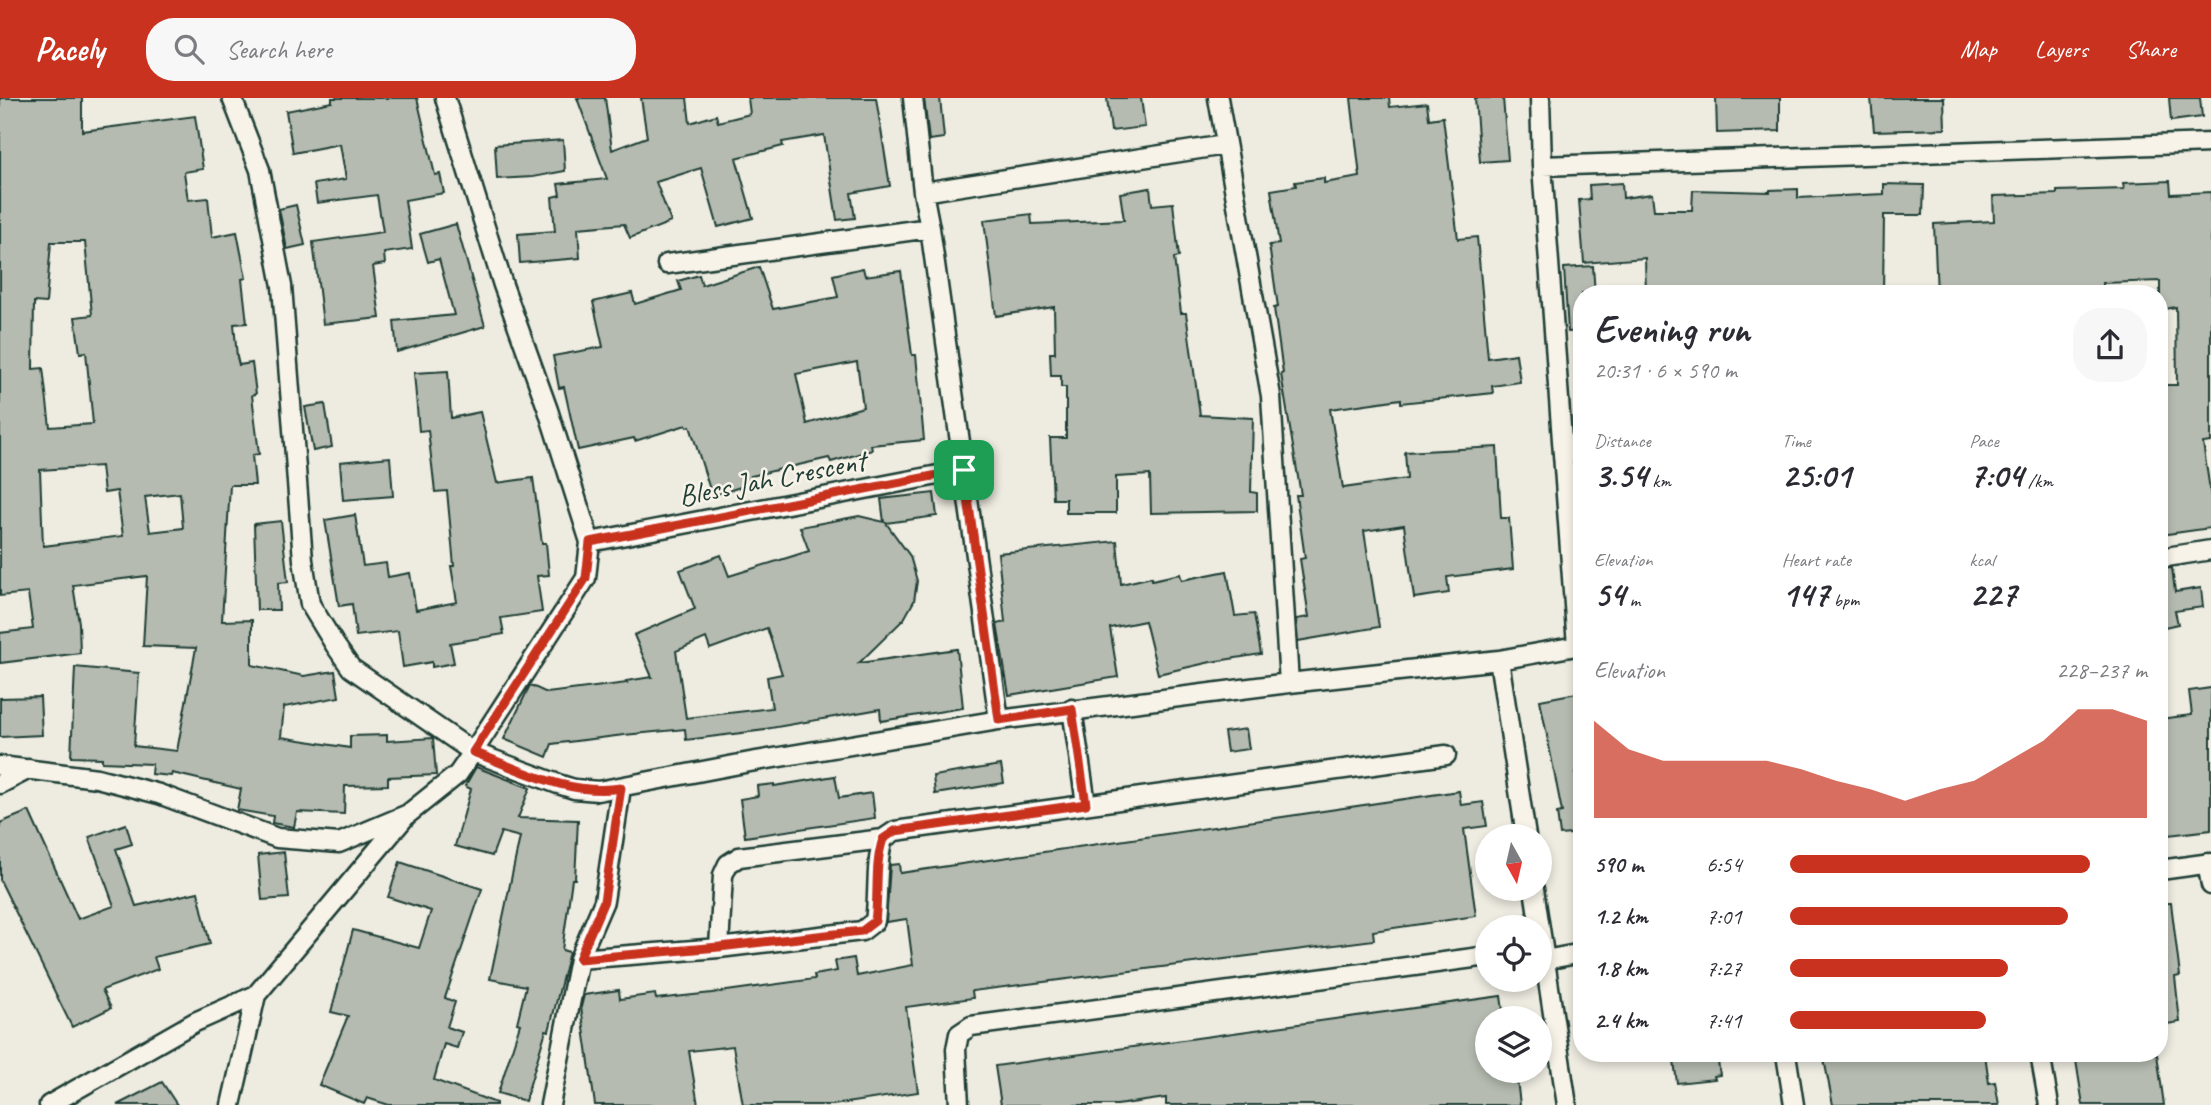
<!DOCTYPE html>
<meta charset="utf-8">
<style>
body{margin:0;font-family:Caveat,sans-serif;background:#f7f7f7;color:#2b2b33;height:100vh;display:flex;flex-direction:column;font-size:26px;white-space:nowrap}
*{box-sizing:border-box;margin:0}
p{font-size:23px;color:#7c7c81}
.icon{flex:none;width:38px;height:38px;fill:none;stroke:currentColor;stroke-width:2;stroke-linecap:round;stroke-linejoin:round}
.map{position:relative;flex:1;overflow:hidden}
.side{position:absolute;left:1573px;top:187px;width:595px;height:777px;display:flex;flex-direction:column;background:#fff;border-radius:28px;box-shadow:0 4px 10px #0003}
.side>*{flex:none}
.needle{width:46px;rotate:172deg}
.controls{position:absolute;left:1475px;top:726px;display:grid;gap:14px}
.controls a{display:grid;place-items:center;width:77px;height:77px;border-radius:50%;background:#fff;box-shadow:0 4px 10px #0003;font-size:35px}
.pin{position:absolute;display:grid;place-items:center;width:60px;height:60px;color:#fff;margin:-30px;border-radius:14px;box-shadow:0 4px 10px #0006}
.round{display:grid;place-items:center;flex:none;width:74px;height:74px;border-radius:28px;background:#f7f7f7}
.summary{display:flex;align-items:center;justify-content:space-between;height:119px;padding:0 21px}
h1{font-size:38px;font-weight:700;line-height:52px}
.stats{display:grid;grid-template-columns:repeat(3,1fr);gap:10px;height:119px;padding:7px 21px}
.stats div{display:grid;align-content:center}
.stats b{font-size:35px;font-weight:700}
.stats small{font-size:19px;font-weight:400}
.stats p{font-size:19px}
.chart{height:196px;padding:14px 21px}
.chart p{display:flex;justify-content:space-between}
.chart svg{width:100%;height:126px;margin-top:7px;fill:#c8321e;opacity:.7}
ul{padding:0 21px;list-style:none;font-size:23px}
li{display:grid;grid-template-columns:112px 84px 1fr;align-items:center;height:52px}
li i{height:18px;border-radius:9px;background:#c8321e}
header{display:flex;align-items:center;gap:42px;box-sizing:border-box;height:98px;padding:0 35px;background:#c8321e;color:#fff}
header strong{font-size:33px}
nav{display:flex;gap:38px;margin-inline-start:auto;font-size:24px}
.search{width:490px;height:63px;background:#f7f7f7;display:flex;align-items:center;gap:18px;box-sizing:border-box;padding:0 24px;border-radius:28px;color:#7c7c81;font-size:26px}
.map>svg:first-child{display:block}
</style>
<header>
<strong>Pacely</strong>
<div class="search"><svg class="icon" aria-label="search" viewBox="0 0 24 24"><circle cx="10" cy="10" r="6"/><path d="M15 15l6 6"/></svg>Search here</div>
<nav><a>Map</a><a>Layers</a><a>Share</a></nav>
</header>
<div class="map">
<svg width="2211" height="1007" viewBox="0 0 2211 1007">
<rect width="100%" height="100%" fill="#eeece1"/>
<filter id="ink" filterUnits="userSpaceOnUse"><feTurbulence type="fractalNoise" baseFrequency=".0143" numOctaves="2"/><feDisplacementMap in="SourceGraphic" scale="14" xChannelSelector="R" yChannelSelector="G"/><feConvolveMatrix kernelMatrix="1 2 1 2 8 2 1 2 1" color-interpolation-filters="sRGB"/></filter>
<g filter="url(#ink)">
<!-- building -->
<path fill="#b5bbb0" stroke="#1f3d34" stroke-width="2" fill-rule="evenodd" d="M0,0H82V33L195,18L203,71L184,74L188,102L208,100L212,139L237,134L246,180L242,181L247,225L234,226L237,259L239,267L252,265L256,296L252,297L259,356L252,357L255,387H230L222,523L252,522V567L304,578L335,573L339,599L284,609L281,639L350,650V638L387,637V643L433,640L436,677L388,679V687L345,688L344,716L297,714L294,729L272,725L273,718L237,712L241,691L172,675L171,678L151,676L152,666L102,664V660L71,659L75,569L139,575L134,648L177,653L196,550L143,548L147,478L73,487L79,525L80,555L0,565V535L33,531L28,495L0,498ZM51,144H85L92,217L75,219L80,255L86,254L93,326L50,329L43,270L33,271L34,204L46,205ZM101,368L104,395L117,393L123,438L43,448L40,372ZM180,395L183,430L150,434L145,399Z
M332,0H417L435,77L440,76L444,95L405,102L412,151L384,155L385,166L373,168L380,220L323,226L313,144L383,134L377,97L317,105L314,86L346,81L340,46L293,55L286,13L332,4Z
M577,0H605L612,52L647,39L641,0H687L690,25L716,17L718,24L750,16L748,0H876L890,88L851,95L855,120L837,122L824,37L782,44L783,48L736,60L753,120L718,129L701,70L656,84L671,124L630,140L624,126L578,130L580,160L520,165L518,136L555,133L552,99L560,97L558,86L607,81Z
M924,0H940L944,40L929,42Z
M1107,0H1141L1145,29L1111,33Z
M1351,0H1389L1390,9L1427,5L1429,21L1443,19L1458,141L1477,139L1488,260L1516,256L1520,284L1492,288L1493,295L1401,305V301L1330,311L1343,390L1407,381L1405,354L1497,349L1501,420H1509L1513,471L1447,479L1449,495L1414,500L1404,427L1364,433L1379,529L1298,543L1296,521L1309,519L1300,461L1305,460L1296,397H1301L1281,276L1283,275L1274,210L1278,209L1269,147L1279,146L1271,92L1296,88L1295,84L1324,80V85L1360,79Z
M1475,0H1503L1508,62L1480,64Z
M1716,0H1780V33L1717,35Z
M1871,0H1944L1945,31L1874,33Z
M2169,0H2200L2202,19L2171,23Z
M563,42L565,73L533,79L497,81L495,47Z
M2170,83L2171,96L2211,94V344L2203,345L2211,399V430L2160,437V287H2177L2176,209L2160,212V183L2103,185V196H2060V193L1937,196L1934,126L1994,123L1993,98L2057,96V93L2124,91L2123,85Z
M1622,85L1623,100L1652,96L1654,112H1692L1693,92L1770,94V92L1798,91V100L1884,96V86L1924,87L1923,117H1884L1883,196H1646L1645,160L1584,165L1579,102L1590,101L1589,87Z
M1150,90L1152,107L1173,105L1179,159L1174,160L1181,215H1186L1200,317L1253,320L1251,394L1257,395V413L1151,415L1150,377L1116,379V415H1066V401H1053L1050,340H1066V289H1061V278H1051L1050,255H1055L1054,209L996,218L984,122L1031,116L1032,126L1124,122L1120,95Z
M296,107L305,147L287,151L279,111Z
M456,126L485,228L397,254L394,223L454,217L439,161L428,164L420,136Z
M1593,168L1595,196H1582V233L1568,234L1564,170Z
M759,169L773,211L838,199L833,177L863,170L865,178L901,173L912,257H916L924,342L871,347L872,352L831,364L829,360L751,378L753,385L712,398L690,328L687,329L686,327L635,343L634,340L578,352L564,289L559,290L553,258L603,249L593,204L632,195L635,206L681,192L678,183L699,177L702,187ZM857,264L863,309L807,326L796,276Z
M448,273L451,320L480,314L497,385L533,380L542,445H546L549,477L537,478L542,514L501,520L504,536L450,545L454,565L432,569V564L403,569L398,533L356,538L352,506L339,508L325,422L355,417L363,468L386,465L388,479L410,475L416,512L457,504L451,468H454L447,393L435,394L428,332L419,333L414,275Z
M325,306L332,349L313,353L305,309Z
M390,359L393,398L343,402L340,364Z
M934,395L937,418L886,425L910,458L917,483L914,503L904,521L859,565L957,551L963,610L881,623L880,611L765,631V632L686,642L685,631L624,637L552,646L547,659L504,641L530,587L547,595L627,585L626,583L652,579L634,537L695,511L680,472L721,457L729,478L809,453L800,429L859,418L884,424L881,401ZM767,530L782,576L767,579L772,610L686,620L676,553L706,540L710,551Z
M281,423L288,484L278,485L279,512H257L254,426Z
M1117,443L1121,486L1152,479V482L1180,476L1182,482L1227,473L1235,518L1254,516L1261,556L1211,564L1158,576L1145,523L1110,530L1118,579L1009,597L997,526L1005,524L998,455Z
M2172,470L2175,494L2201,490L2203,509L2175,513L2178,526L2160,530V471Z
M2211,590V732L2160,738V621L2192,617L2189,593Z
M1582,594V648L1577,649L1582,673L1575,674L1582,710V735L1560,737L1557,715L1562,714L1540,602Z
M40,599L42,637L0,639V600Z
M1246,631L1249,651L1227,654L1224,634Z
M1001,667L1004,685L935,696L933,678Z
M476,669L530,690L518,720L578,722L575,781H572L562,852L569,854L549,933L546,932L525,1003L498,995L520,926L517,925L526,888L490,881L520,739L501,734L492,758L455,748L471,691L465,688Z
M835,678L839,700L872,695L875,720L745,739L740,701L758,698L757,688L774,686V688Z
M1459,693L1461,707L1483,704L1487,728L1464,731L1476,818L1373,833L1374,842L972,893L973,900L906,909L918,994L833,1007H743L733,948L689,953L698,1007H595L581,909L584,897L619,892L620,901L655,896L656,901L712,895L815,881L814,877L837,873L835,863L854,860L857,878L913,867L907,821L886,824L890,767L899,766L900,775Z
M29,713L78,821L114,808L89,739L126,726L132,746L116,751L136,808L198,794L210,846L154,859L158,871L102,892L111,910L72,929L0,782V725Z
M284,754L289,800L262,802L258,757Z
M400,764L482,791L445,900L455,904L447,929L462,934L457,950L444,946L434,982L496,1005V1007H389L367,1000L364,1006L319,987L348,918L331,914L353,832L419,850L431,813L388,799Z
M2160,805H2171L2180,878L2175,879L2180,924L2160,927Z
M1501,898L1504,920H1488V973H1516L1520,1007H1166V1000L1117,1007H1001L995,968Z
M1673,956H1717L1720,977L1714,978L1715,981L1677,985Z
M1823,956H1985L1989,985L1995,984L1999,1007H1833Z
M2075,956H2157L2164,1007H2083Z
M162,984L177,1007H117Z"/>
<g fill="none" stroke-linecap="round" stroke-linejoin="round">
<!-- street casing -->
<g stroke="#1f3d34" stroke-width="23">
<path id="street" d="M232,0L260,72L282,188L303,462L310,506L335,547L351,570L473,654L558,686L574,691L598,693L750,664L999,622L1289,585L1499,562L1582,547
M913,0L923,94L930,130L999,622
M1218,0L1271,298L1289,585
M1540,0L1542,68L1577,548
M1542,68L2211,45
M923,94L1225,47
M667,166L930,130
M590,444L964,372
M2160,460L2211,452
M1499,562L1526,738
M1072,611L1086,706
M0,668L97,680L159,696L277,740L339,745L408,716L458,676L473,654L586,480L590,444L548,312L503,187L445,0
M0,686L29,671
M2207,765L2211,787
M2160,772L2211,765
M1534,791L1567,1007
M719,850L723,777L728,766L739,759L883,741
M579,861L719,850L862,833L875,823C879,796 875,768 883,741L895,733L1446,657
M1545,862L1582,855
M1786,956L1794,1007
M2040,956L2049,1007
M49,1007L195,924L256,897L405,719
M231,1007L256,897
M550,1007L579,861L604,803L621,690
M959,1007L956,951L959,936L971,928L1488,858"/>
</g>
<!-- street -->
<use href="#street" stroke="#f7f3e8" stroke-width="18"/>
</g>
</g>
<g fill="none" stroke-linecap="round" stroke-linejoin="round" filter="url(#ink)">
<!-- route casing -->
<g stroke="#fff" stroke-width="14">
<path id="route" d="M964,372L999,622L1072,611L1086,706L895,733L883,741C874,768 879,796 875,823L862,833L719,849L579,861L604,803L621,690C567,698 522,672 473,654L586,480L590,444Z"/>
</g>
<!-- route -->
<use href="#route" stroke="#c8321e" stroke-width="9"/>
</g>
<g text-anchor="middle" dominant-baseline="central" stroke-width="5" stroke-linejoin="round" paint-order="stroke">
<!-- street labels -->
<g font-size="30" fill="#1f3d34" stroke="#f7f3e8">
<text transform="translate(772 380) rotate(-11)">Bless Jah Crescent</text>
</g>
</g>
</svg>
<div class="controls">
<a><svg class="needle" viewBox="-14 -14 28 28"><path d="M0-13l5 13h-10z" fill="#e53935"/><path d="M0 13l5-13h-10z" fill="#7c7c81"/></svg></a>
<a><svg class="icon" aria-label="locate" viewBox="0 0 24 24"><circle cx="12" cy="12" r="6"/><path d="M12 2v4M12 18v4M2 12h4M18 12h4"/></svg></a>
<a><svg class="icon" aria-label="layers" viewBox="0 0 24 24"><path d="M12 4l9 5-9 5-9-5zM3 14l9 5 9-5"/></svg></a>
</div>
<div class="pin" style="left:964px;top:372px;background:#1e9e55"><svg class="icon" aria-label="arrive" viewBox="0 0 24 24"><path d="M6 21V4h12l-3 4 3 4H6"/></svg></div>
<section class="side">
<div class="summary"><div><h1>Evening run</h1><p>20:31 · 6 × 590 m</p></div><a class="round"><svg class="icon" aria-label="share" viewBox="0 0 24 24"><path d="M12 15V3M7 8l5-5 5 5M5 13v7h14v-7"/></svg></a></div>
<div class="stats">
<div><p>Distance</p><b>3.54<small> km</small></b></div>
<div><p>Time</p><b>25:01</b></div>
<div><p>Pace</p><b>7:04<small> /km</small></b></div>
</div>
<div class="stats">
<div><p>Elevation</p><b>54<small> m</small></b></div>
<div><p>Heart rate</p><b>147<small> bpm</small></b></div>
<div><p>kcal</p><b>227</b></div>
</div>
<div class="chart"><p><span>Elevation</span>228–237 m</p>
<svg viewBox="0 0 160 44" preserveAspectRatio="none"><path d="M0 44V10L10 20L20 24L30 24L40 24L50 24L60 27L70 31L80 34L90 38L100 34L110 31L120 24L130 17L140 6L150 6L160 10V44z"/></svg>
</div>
<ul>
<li><b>590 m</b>6:54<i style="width:84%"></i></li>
<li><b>1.2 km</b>7:01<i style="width:78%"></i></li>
<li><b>1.8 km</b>7:27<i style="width:61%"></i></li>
<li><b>2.4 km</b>7:41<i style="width:55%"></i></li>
</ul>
</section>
</div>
